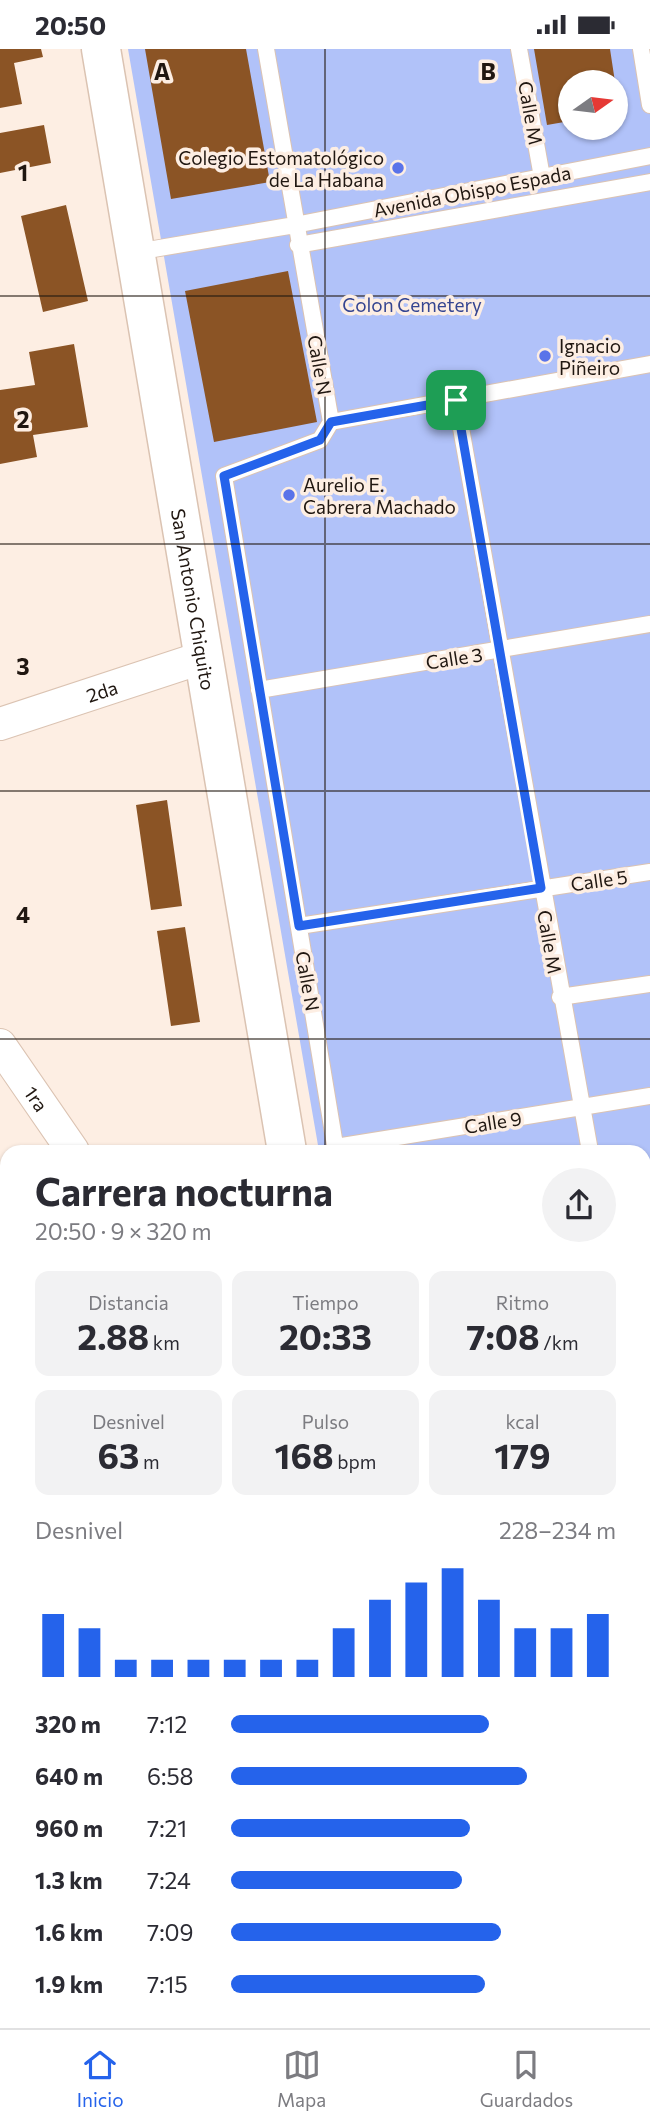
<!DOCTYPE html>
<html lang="es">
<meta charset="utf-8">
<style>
body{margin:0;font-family:Commissioner,sans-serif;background:#f2f2f3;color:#2b2b33;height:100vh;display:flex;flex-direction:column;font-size:26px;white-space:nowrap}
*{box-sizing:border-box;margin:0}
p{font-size:23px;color:#7c7c81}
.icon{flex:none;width:38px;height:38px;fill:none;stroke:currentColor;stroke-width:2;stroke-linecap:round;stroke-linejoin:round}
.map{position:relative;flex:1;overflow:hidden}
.drawer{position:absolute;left:0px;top:1096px;width:651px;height:884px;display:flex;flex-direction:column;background:#fff;border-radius:21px 21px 0 0;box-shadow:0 2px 5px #0004}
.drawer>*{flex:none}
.needle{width:46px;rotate:76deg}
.fabs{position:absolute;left:558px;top:21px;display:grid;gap:14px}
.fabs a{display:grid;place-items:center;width:70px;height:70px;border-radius:50%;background:#fff;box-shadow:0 2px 5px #0004;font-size:35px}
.pin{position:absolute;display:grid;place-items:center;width:60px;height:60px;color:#fff;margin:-30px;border-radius:14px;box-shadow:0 4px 10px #0006}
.round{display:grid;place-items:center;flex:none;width:74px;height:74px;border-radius:37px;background:#f2f2f3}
.summary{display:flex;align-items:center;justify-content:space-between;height:119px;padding:0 35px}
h1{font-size:38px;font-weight:700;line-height:52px}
.stats{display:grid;grid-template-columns:repeat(3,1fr);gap:10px;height:119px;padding:7px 35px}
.stats div{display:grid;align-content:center;border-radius:14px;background:#f2f2f3;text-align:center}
.stats b{font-size:35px;font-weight:700}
.stats small{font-size:19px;font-weight:400}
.stats p{font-size:19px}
.chart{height:196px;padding:14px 35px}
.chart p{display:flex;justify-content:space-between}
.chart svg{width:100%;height:126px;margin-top:7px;stroke:#2563eb;stroke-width:6}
ul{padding:0 35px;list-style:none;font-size:23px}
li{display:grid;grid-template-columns:112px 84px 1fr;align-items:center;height:52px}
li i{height:18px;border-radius:9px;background:#2563eb}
.status{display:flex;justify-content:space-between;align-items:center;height:49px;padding:0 35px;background:#fff;direction:ltr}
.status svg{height:19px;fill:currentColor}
.dock{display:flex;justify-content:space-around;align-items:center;height:98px;border-top:2px solid #e1e1e2;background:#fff;font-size:19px;color:#7c7c81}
.dock a{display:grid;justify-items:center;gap:4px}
.dock .on{color:#2563eb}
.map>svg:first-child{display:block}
</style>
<div class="status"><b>20:50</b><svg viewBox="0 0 49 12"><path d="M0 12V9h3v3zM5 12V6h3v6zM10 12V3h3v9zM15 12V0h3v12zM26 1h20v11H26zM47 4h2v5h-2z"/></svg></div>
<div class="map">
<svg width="650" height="1979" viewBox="0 0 650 1979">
<rect width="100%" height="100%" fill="#fdeee3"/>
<!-- green -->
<path fill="#b1c2f9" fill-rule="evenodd" d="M128,0H650V1979H471L470,1972H644V1102H319ZM570,33H616V79H570Z
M0,1661L7,1665V1972H49L45,1979H0Z"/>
<!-- building -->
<path fill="#8b5425" d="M0,0H41L43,8L14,14L22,55L0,59Z
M145,0H246L270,133L171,150Z
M534,0H610L615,33H570V72L547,76Z
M44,76L51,114L0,124V84Z
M66,156L88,252L43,263L21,167Z
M288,222L317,373L214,393L185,242Z
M74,295L88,378L33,386L37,408L0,415V341L35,336L29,303Z
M167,751L182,857L151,861L136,756Z
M185,878L200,973L171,977L157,882Z
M0,1296L7,1300V1315L0,1328Z
M210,1972H338L347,1979H207Z"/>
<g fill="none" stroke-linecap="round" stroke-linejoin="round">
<!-- lane casing -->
<g stroke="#dbc3b2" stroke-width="18">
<path id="lane" d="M266,0L331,373L320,391L224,427L336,1102
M519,0L542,128
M641,0L650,56
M298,196L650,133
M136,203L295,176L650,107
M456,351L590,1102
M331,373L650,315
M259,641L650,575
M299,877L650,823
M560,948L650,935
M336,1098L650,1047
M644,1297L650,1296
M644,1431L650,1467
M644,1552L650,1551
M644,1763L650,1761
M0,1893L7,1884
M488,1972L489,1979
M631,1979L650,1976"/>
</g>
<!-- street casing -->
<g stroke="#dbc3b2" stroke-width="34">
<g id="street">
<path id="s1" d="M0,675L204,608"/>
<path id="s2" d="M0,996L73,1102"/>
<path d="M0,1252L7,1256"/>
<path d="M375,1972L383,1979"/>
</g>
</g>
<!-- secondary casing -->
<g stroke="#dbc3b2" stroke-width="41">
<g id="secondary">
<path id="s3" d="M101,0L287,1102"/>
<path d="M433,1972L434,1979"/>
</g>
</g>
<!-- lane -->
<use href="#lane" stroke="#fff" stroke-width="16"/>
<!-- street -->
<use href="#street" stroke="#fff" stroke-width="32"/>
<!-- secondary -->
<use href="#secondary" stroke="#fff" stroke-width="38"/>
</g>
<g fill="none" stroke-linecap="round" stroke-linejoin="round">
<!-- route casing -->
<g stroke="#fff" stroke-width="14">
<path id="route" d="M456,351L541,839L299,877L224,427L320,391L331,373Z"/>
</g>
<!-- route -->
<use href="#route" stroke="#2563eb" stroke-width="9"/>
</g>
<!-- grid -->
<path fill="none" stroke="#201711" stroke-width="2" stroke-opacity="0.55" d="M325,0V1102M0,247H650M0,495H650M0,742H650M0,990H650M0,1237H7M644,1237H650M0,1484H7M644,1484H650M0,1732H7M644,1732H650M325,1972V1979"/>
<!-- markers -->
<g fill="#5a73e9" stroke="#fdeee3" stroke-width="2.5">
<circle cx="398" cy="119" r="7"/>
<circle cx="545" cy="307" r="7"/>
<circle cx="289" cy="446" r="7"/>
</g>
<g text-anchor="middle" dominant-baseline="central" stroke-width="7" stroke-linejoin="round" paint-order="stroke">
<!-- street labels -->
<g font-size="19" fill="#201711" stroke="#fdeee3">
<text transform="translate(531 64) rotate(80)">Calle M</text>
<text transform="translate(472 142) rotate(-11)">Avenida Obispo Espada</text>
<text transform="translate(320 316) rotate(80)">Calle N</text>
<text stroke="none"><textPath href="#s3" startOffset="558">San Antonio Chiquito</textPath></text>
<text transform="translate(454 609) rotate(-9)">Calle 3</text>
<text stroke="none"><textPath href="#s1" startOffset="107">2da</textPath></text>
<text transform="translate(599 831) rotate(-8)">Calle 5</text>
<text transform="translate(550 893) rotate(80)">Calle M</text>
<text transform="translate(308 932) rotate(80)">Calle N</text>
<text stroke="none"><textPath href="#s2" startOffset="65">1ra</textPath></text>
<text transform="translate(493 1073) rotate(-9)">Calle 9</text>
</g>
<!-- poi labels -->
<g font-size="19" fill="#201711" stroke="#fdeee3" text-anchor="start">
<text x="384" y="108" text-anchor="end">Colegio Estomatológico<tspan x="384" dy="22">de La Habana</tspan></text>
<text x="559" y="296">Ignacio<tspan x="559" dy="22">Piñeiro</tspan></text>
<text x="303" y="435">Aurelio E.<tspan x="303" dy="22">Cabrera Machado</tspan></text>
</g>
<!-- park labels -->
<g font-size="19" fill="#354591" stroke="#fdeee3">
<text x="412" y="255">Colon Cemetery</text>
</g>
</g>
<g font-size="23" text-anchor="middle" font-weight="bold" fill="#201711" stroke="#fdeee3" stroke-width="7" stroke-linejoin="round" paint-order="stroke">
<text x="162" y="31">A</text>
<text x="488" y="31">B</text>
<text x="23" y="132">1</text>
<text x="23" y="379">2</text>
<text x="23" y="626">3</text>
<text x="23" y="874">4</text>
</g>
</svg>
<div class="fabs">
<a><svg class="needle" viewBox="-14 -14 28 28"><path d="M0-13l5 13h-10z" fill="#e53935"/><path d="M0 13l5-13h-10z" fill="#7c7c81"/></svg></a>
</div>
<div class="pin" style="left:456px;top:351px;background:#1e9e55"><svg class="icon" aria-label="arrive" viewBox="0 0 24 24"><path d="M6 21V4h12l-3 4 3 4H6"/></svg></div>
<section class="drawer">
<div class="summary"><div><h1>Carrera nocturna</h1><p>20:50 · 9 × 320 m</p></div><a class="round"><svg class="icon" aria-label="share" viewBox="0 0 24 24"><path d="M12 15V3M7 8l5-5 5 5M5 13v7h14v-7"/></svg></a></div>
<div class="stats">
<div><p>Distancia</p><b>2.88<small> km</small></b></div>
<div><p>Tiempo</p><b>20:33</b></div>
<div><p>Ritmo</p><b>7:08<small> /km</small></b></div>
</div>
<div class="stats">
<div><p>Desnivel</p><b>63<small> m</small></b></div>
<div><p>Pulso</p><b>168<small> bpm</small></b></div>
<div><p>kcal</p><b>179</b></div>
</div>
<div class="chart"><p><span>Desnivel</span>228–234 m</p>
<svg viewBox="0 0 160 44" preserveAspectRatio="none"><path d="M5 44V22M15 44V27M25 44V38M35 44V38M45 44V38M55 44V38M65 44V38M75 44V38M85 44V27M95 44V17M105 44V11M115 44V6M125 44V17M135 44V27M145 44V27M155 44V22"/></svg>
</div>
<ul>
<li><b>320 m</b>7:12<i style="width:67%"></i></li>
<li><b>640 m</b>6:58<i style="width:77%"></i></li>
<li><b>960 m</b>7:21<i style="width:62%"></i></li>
<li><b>1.3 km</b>7:24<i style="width:60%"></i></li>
<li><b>1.6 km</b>7:09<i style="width:70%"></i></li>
<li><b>1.9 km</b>7:15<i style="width:66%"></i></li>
</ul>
</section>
</div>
<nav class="dock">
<a class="on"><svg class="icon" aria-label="home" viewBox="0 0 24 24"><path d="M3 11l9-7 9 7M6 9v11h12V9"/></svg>Inicio</a>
<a><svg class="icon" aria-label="map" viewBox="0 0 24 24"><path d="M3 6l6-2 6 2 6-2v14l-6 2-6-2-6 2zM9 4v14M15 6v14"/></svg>Mapa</a>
<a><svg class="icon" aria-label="saved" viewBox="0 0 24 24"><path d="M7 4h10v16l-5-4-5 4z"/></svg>Guardados</a>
</nav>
